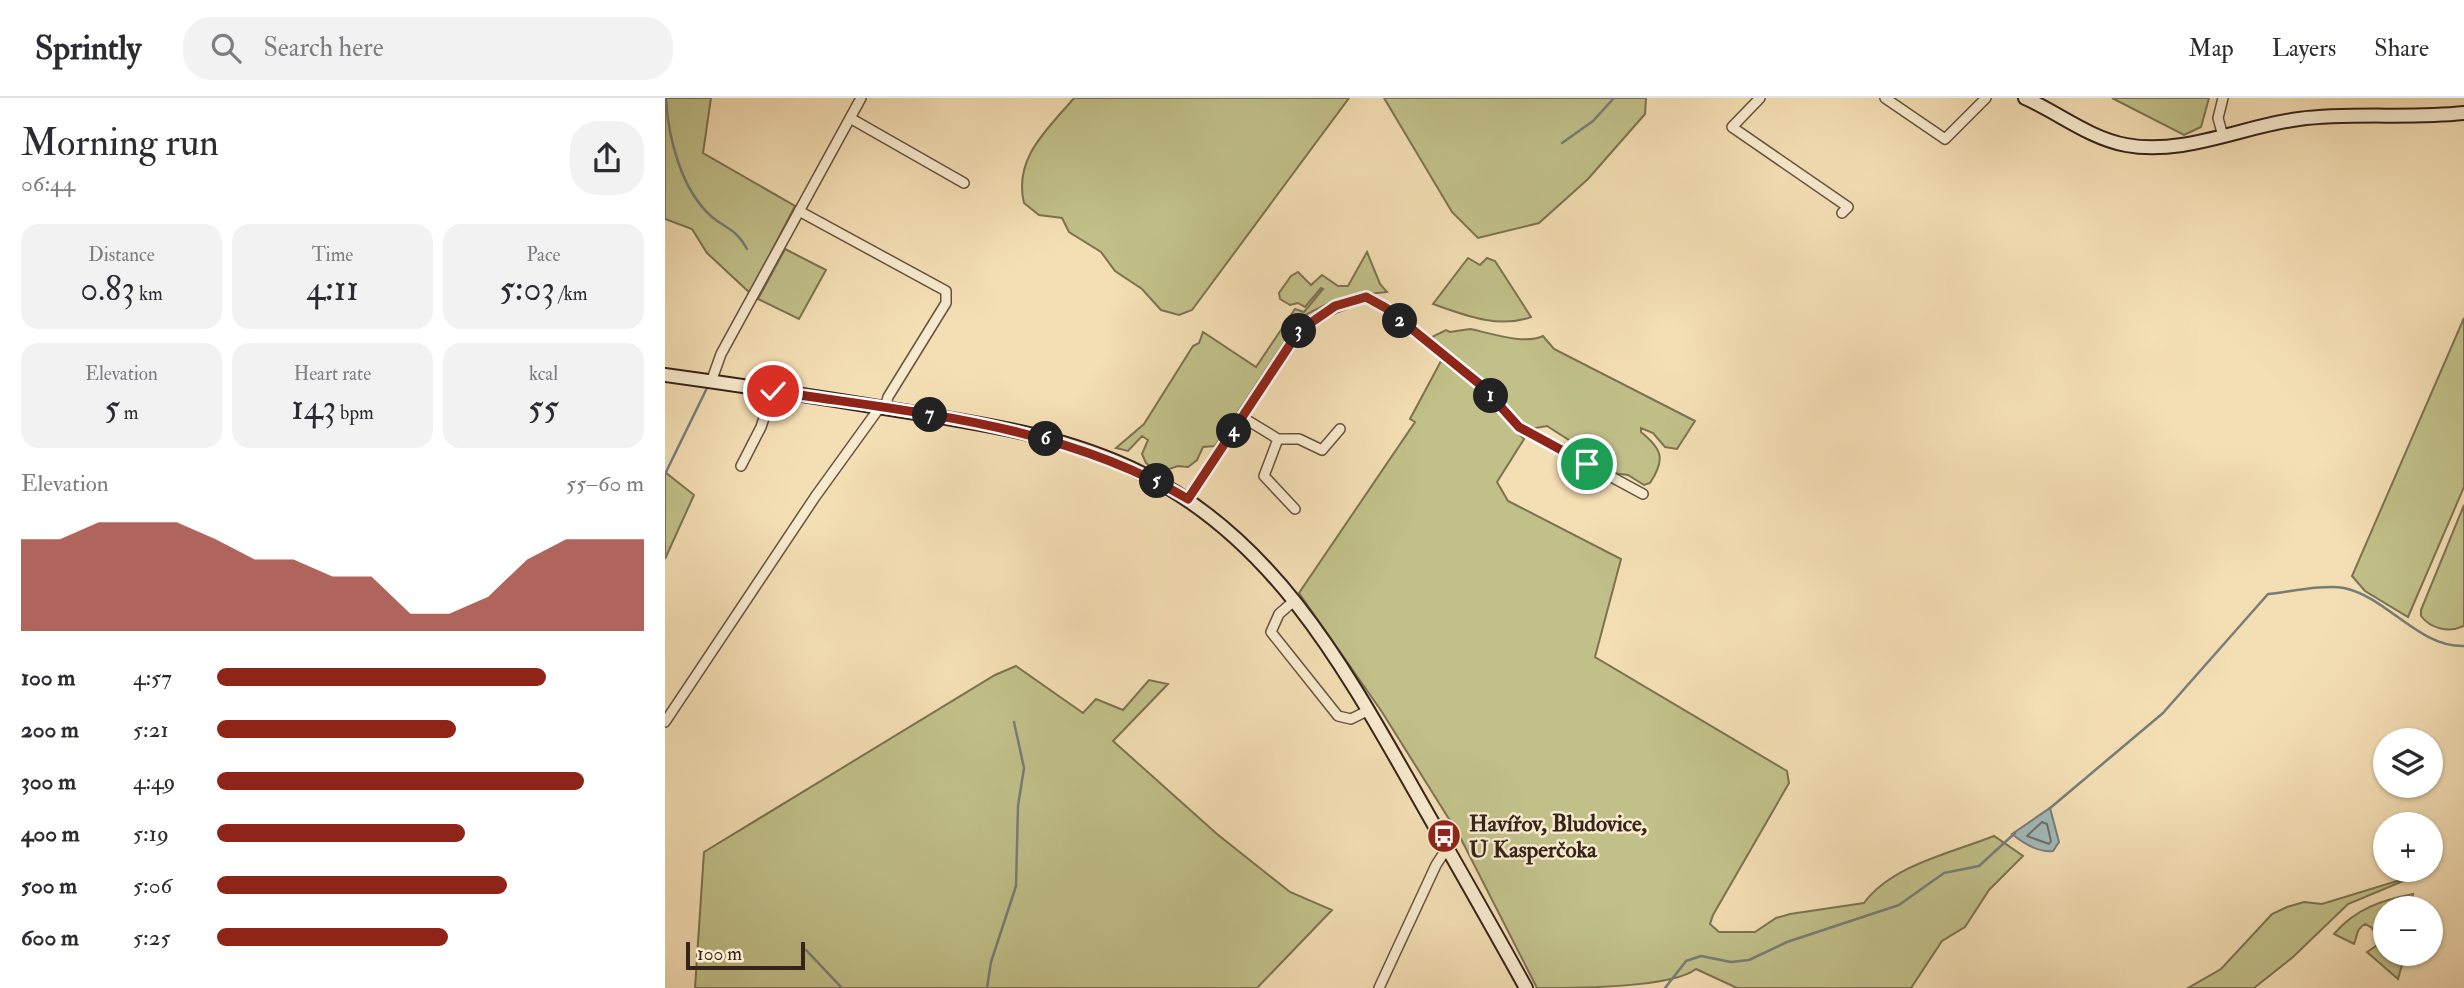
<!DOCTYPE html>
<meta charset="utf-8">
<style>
body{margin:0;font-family:"IM FELL Double Pica",serif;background:#f2f2f3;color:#2b2b33;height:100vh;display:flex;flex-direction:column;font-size:26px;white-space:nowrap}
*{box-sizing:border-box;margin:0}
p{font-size:23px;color:#7c7c81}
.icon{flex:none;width:38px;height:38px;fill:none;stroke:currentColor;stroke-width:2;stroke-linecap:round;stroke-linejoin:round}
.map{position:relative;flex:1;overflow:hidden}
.details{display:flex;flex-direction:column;background:#fff;width:665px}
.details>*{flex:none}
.controls{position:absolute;left:1708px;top:630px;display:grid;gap:14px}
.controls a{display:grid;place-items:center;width:70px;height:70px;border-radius:50%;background:#fff;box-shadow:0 2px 5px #0004;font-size:35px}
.scale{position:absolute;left:21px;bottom:18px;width:119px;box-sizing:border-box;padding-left:7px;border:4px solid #36231a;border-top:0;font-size:19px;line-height:24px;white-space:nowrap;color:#36231a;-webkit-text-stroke:5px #f8eace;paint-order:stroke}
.pin{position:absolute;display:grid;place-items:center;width:60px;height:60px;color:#fff;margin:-30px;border:4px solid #fff;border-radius:50%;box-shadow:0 2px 7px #0007}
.km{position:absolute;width:35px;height:35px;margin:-18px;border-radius:50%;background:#222;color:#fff;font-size:19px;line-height:35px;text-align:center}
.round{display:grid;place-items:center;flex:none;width:74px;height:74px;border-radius:28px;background:#f2f2f3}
.summary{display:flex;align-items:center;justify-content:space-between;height:119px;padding:0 21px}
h1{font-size:38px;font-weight:600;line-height:52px}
.figures{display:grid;grid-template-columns:repeat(3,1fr);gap:10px;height:119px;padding:7px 21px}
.figures div{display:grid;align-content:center;border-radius:18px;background:#f2f2f3;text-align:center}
.figures b{font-size:35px;font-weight:600}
.figures small{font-size:19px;font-weight:400}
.figures p{font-size:19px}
.chart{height:196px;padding:14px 21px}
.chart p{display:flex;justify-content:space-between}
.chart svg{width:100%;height:126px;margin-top:7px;fill:#8f2418;opacity:.7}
ul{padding:0 21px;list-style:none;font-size:23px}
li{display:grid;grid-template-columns:112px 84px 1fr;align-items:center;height:52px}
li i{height:18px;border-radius:9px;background:#8f2418}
header{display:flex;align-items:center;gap:42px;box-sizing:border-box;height:98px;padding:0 35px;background:#fff;border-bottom:2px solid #e1e1e2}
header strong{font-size:33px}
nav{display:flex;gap:38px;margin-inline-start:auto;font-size:24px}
.search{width:490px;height:63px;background:#f2f2f3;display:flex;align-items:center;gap:18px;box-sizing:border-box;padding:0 24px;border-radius:28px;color:#7c7c81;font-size:26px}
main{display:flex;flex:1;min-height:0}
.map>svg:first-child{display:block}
</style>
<header>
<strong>Sprintly</strong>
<div class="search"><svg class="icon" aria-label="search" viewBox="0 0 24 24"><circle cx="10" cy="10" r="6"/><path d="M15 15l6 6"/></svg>Search here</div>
<nav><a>Map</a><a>Layers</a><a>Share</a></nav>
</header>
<main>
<section class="details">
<div class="summary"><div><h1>Morning run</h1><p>06:44</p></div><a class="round"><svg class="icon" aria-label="share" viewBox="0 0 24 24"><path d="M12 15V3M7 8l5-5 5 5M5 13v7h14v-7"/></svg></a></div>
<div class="figures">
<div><p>Distance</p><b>0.83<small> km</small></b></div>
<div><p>Time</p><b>4:11</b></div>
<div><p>Pace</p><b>5:03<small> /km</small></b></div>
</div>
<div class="figures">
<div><p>Elevation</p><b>5<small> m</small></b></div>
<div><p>Heart rate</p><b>143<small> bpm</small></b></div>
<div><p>kcal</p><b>55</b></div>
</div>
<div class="chart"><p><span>Elevation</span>55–60 m</p>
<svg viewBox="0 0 160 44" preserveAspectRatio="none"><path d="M0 44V12L10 12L20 6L30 6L40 6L50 12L60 19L70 19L80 25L90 25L100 38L110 38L120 32L130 19L140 12L150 12L160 12V44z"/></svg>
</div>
<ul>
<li><b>100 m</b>4:57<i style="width:77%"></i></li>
<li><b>200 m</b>5:21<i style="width:56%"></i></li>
<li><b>300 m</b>4:49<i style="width:86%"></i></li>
<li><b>400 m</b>5:19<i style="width:58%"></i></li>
<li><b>500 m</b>5:06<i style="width:68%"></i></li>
<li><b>600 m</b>5:25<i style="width:54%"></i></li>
</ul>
</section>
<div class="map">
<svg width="1799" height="890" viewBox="0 0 1799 890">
<rect width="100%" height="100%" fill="#f4deb4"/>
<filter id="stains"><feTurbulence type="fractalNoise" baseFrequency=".00286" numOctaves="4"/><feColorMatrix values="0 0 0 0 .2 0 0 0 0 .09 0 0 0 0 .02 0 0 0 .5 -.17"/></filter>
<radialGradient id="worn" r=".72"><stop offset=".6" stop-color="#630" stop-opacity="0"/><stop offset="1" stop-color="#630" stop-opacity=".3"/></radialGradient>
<!-- green -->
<path fill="#c1c089" stroke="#7c7252" stroke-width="2" d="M0,0H46L38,55L130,108L85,195L42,155L27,131L0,121Z
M409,0H684L527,212L514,217L496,212L477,191L450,173L436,154L404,134L397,120L374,117L359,105C348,60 383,31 409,0Z
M719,0H981L980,16L923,81L874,125L813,140L787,114Z
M1447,0H1544L1536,29L1519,37Z
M120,151L161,172L134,221L93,201Z
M702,154L715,186L722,194L694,197L664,205L636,219L550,348L538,349L532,362L523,369L513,368L495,374L481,365L477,356L483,342L477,338L463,353L451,350L479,326L528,248L534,245L538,234L591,269L630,211L639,214L658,191L656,190L640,209L633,205L625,207L615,201L614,195L626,178L633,174L646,187L657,177L673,188H683Z
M803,160L815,167L822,160L830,163L866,219C834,231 799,217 768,206Z
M1799,220V389L1743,519L1700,493L1687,478Z
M805,231C826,235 858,247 878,238L889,251L1030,323L1012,351L1000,349L988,335L976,330V334C997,351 1001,361 985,385L979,387L963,377L947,375L909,353L910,346L882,328L865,331L853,322L773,249L767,239L781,232L785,234Z
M776,263L811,290L859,341L832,384L843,403L956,461L930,559L1122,673L1124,685L1048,817L1045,826L1054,834H1090L1111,820L1125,816L1199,805C1227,767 1286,755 1329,738L1358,758L1324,792L1300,829L1277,843L1246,890H1072L1031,871C1007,890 911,890 872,890L794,737L717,614L634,495L750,324L745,321Z
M0,374L29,397L0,461Z
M1799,407V528C1784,535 1766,531 1756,518V512Z
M351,568L418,615L431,601L458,612L484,582L503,586L448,643L552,736L625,794L667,812L592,890H30L39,754L330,577Z
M1755,776L1683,806L1628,859L1589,890H1523L1556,871L1607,816L1622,809L1639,804L1657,806Z
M1748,796L1746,810H1720V856H1740L1733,881L1702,854L1711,848L1713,841L1707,830L1700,826C1690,832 1693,837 1689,846L1669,836C1690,811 1717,802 1748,796Z"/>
<!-- water -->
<path fill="#a1b9b8" stroke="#767d79" stroke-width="2" d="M1385,710L1394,744L1388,753C1373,755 1358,745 1347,736Z"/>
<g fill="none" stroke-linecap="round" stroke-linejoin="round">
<!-- shore -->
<path stroke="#6c6e69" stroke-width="2" d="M1377,724L1382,726L1386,743L1384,746L1362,738Z"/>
<!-- stream -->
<path stroke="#767d79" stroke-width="2.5" d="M1,0C3,39 16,92 47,119C63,132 71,131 82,151
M897,45L928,23L949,0
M0,376L42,290
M1384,711L1498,615L1603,496C1623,494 1660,486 1679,490C1722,499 1753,549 1799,548
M141,852L177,890
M322,890L326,864L351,788L353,708L359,670L349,624
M1000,890L1021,863L1036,858L1066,864L1084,862L1122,844L1234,807L1279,775L1314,768L1350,735"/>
<!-- street casing -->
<g stroke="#665240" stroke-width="12">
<path id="street" d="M1095,0L1067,29L1183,109L1177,115
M1220,0L1280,41L1321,0
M185,20L299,85
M1558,38L1553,20L1558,0
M134,113L281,193V205L223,299L220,310
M46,284L56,256L196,0
M577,319L613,341L599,378L630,411
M613,341H634L657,352L675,331
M76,368L96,329L108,293
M523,401L634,233C654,215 675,207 701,199L721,210L817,288L854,329L978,396
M630,502L614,516L606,534L673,618L686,621L704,612
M0,624L150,399L215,309
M714,890L771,767L782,750"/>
</g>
<!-- secondary casing -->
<g stroke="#36231a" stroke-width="16">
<path id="secondary" d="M1360,0C1394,15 1424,40 1461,47C1518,58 1578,28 1634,21C1689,14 1744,21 1799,15
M0,277C80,288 159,300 238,313C319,326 402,338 476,375C608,440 678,567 748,690C786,757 824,823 861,890"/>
</g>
<!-- street -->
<use href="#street" stroke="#f8eace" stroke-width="9"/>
<!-- secondary -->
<use href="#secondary" stroke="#f8eace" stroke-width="12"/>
</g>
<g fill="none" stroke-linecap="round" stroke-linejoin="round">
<!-- route casing -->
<g stroke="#fff" stroke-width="14">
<path id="route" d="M108,293C250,315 398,326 523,401L634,233L670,208L701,199L721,210L817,288L854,329L922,366"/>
</g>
<!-- route -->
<use href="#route" stroke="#8f2418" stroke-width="9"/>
</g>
<!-- icons -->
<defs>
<g id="bus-disc" transform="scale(1.75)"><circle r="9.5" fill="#8f2418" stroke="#f8eace"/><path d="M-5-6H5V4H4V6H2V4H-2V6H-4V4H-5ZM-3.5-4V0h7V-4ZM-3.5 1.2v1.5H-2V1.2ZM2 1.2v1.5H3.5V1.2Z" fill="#fff"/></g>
</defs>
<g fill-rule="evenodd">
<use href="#bus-disc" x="779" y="738"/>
</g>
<g text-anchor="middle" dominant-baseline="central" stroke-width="5" stroke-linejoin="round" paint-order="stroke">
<!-- poi labels -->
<g font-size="23" font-weight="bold" fill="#36231a" stroke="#f8eace" text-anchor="start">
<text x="804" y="725">Havířov, Bludovice,<tspan x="804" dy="26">U Kasperčoka</tspan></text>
</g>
</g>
<rect width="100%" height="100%" filter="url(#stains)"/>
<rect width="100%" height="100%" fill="url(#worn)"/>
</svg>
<div class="controls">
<a><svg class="icon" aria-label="layers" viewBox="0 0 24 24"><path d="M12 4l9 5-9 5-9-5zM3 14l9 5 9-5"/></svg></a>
<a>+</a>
<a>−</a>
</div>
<div class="scale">100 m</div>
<div class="pin" style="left:922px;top:366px;background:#1e9e55"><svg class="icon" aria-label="arrive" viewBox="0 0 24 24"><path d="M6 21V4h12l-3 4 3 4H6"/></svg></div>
<div class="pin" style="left:108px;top:293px;background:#d93025"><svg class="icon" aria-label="check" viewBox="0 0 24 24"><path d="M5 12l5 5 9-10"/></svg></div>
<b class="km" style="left:826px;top:298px">1</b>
<b class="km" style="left:735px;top:223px">2</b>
<b class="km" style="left:634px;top:233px">3</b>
<b class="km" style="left:569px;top:333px">4</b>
<b class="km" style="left:492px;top:383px">5</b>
<b class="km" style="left:381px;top:341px">6</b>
<b class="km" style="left:265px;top:317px">7</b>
</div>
</main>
